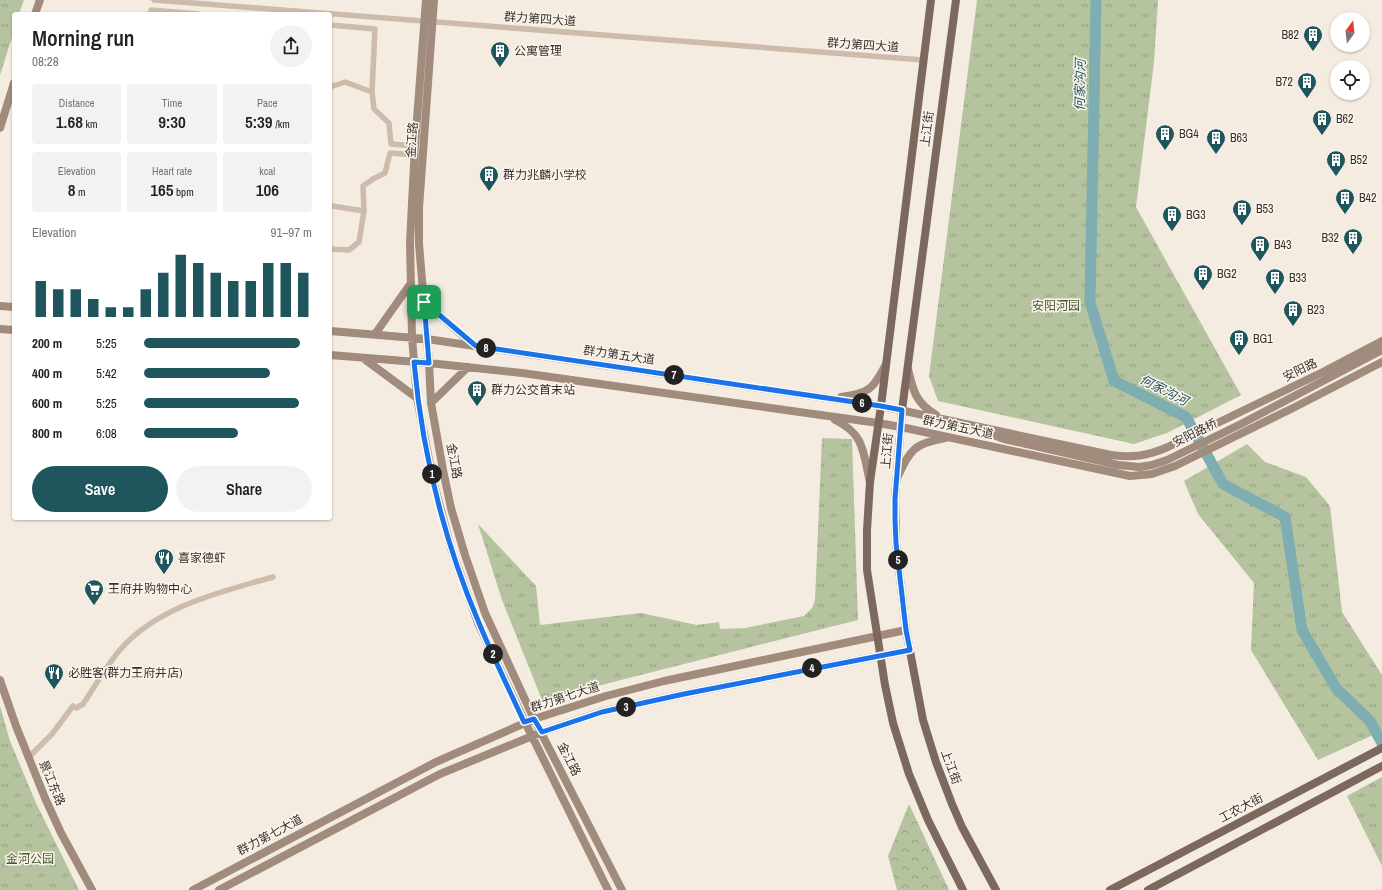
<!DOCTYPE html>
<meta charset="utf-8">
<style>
body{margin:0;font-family:"Archivo Narrow","Noto Sans SC",sans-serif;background:#f2f2f2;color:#222;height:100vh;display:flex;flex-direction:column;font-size:15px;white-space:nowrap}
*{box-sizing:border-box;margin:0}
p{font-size:13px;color:#767676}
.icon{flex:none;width:22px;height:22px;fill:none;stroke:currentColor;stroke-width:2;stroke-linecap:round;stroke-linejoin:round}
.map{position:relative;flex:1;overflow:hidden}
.sheet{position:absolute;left:12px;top:12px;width:320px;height:508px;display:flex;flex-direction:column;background:#fff;border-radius:4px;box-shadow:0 1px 3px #0004}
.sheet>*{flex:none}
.needle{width:26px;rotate:15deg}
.tools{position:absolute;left:1330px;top:12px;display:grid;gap:8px}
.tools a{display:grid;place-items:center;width:40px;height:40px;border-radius:50%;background:#fff;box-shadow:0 1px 3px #0004;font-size:20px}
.pin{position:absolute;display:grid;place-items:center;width:34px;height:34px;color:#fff;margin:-17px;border-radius:8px;box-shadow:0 2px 6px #0006}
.km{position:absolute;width:20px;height:20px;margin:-10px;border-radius:50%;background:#222;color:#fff;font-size:11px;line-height:20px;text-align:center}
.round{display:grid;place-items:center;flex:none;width:42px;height:42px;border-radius:21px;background:#f2f2f2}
.summary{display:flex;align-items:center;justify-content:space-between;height:68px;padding:0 20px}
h1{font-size:22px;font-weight:600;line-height:30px}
.figures{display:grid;grid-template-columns:repeat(3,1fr);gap:6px;height:68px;padding:4px 20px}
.figures div{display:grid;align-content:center;border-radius:4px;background:#f2f2f2;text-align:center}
.figures b{font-size:17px;font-weight:600}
.figures small{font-size:11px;font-weight:400}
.figures p{font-size:11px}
.chart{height:112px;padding:8px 20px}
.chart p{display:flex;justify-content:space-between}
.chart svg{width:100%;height:72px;margin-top:4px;stroke:#1f565d;stroke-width:6}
.action{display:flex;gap:8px;margin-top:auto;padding:8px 20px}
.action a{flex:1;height:46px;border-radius:24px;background:#1f565d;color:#fff;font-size:16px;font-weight:600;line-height:46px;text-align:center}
.action a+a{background:#f2f2f2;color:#222}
ul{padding:0 20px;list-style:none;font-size:13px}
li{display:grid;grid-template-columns:64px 48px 1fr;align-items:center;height:30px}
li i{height:10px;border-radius:5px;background:#1f565d}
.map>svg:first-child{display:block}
</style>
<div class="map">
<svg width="1382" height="890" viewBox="0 0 1382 890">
<defs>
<pattern id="grass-tufts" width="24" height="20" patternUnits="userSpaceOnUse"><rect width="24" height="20" fill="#b5c49f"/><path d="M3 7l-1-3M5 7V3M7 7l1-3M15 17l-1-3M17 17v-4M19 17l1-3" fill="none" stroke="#94a082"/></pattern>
<pattern id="forest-crowns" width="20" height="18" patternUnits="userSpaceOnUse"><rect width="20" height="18" fill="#b5c49f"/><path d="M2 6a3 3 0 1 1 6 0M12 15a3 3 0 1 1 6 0" fill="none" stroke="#94a082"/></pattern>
</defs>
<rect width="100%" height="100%" fill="#f4ece0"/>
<!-- grass -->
<path fill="url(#grass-tufts)" d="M0,0H24L19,14H14V31L0,75Z
M977,0H1158L1154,62L1136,207L1241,395L1167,433L1134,444L938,401L929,376Z
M822,438L852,439L858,620L542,700L502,600L478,524L536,586L540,625L641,613L697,625L719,622L720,629L745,628L804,616L812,608L815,600Z
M1247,444L1265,462L1306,477L1330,506L1342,612L1382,675V731L1318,760L1251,650L1254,583L1198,514L1184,481Z
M0,706L10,741L36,803L79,890H0Z
M1382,777V866L1347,796Z"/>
<!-- forest -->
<path fill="url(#forest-crowns)" d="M909,804L949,890H897L888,856Z"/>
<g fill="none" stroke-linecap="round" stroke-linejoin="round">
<!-- river -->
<path stroke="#7eadb2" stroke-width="11" d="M1096,0L1090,302L1114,381L1186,417L1223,484L1285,517L1302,630L1336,688L1370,721L1382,743"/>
<!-- street -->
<path stroke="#cdbcab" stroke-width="5.5" d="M154,0L923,60
M150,14L151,10L199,14
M330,25L375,29L372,92L374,109L389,123L391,144L415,146
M330,87L345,82L372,92
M330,204L332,206L364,211
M330,249L349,250L359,242L364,211L363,186L373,179L385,173L390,153L415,155
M28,758L52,734L73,706L76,708L83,704C95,686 106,667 119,651C156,607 220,592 273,577"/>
<!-- secondary -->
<path stroke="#a08b7c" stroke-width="8" d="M426,0L415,146L410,242L412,337L417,398L433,480L451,548L478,623L525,722L608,890
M434,0L419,208V244L429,363L431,403L443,470L451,508L465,555L485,613L534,719L622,890
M35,14L40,0
M0,128L14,83
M424,302L475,346
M0,306L14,307
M0,329L14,330
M330,331L427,339L881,406L1111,455C1133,458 1147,456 1168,447L1323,372L1382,341
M375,334L411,283
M330,355L429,363L522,373L878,423L901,427L1130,476L1152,474L1175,466L1295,407L1382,362
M363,358L417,398
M908,369C913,391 916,403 936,415
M841,397C870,393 873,389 886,364
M431,403L468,367
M835,420C865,434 863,453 870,482
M988,433L1004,439L1118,465L1139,467L1152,465L1167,460L1239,425L1382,350
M897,478C911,449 913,444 945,438
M0,680L16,726L45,798L61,833L92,890
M193,890L436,762L534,719L606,696L664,681L906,630
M219,890L440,774L542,732L601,712L684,694L910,650"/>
<!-- primary -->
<path stroke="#7c685c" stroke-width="8" d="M931,0L881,406L870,482L867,530V570L885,685L893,723L909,774L928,820L963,890
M956,0L902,410L895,499L896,543L906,630L923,720L936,762L952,804L962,827L996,890
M1110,890L1382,748
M1148,890L1382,766"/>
</g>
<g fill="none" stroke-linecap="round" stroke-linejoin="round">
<!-- route casing -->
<g stroke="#fff" stroke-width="8">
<path id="route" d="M424,302L476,346L881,406L902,410L895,499V520L896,543L906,630L910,650L684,694L602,712L542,732L534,719L524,722C509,689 493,657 479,623C444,541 422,450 414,362L429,363Z"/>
</g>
<!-- route -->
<use href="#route" stroke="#1a73e8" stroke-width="5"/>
</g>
<!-- icons -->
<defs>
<g id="building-pin" transform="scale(1)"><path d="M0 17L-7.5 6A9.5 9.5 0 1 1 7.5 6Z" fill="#1f565d" stroke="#fbf5ed"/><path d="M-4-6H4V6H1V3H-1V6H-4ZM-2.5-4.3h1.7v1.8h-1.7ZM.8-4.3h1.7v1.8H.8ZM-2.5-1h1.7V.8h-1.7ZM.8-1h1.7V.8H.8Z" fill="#fff"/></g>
<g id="restaurant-pin" transform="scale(1)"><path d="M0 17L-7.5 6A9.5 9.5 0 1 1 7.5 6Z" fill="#1f565d" stroke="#fbf5ed"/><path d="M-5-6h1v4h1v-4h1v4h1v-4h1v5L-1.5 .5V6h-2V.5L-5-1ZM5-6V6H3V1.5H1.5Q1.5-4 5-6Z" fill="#fff"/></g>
<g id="supermarket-pin" transform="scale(1)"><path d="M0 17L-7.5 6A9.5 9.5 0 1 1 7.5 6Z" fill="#1f565d" stroke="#fbf5ed"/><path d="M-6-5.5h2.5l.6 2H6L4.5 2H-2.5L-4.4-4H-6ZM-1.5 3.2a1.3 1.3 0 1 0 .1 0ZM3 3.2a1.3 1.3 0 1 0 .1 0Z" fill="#fff"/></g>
</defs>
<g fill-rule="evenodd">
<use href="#building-pin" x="1313" y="35"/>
<use href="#building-pin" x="500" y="51"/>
<use href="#building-pin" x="1307" y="82"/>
<use href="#building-pin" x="1322" y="119"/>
<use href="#building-pin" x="1165" y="134"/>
<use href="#building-pin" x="1216" y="138"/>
<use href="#building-pin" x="1336" y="160"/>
<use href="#building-pin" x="489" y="175"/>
<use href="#building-pin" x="1345" y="198"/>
<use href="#building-pin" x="1242" y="209"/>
<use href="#building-pin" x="1172" y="215"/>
<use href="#building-pin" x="1353" y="238"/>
<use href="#building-pin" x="1260" y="245"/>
<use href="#building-pin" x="1203" y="274"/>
<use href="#building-pin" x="1275" y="278"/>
<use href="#building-pin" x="1293" y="310"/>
<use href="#building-pin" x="1239" y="339"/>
<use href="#building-pin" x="477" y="390"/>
<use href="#restaurant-pin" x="164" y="558"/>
<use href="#supermarket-pin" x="94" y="589"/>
<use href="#restaurant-pin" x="54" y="673"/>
</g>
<g text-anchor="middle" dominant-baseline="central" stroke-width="3" stroke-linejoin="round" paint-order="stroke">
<!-- street labels -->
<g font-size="12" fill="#3a302b" stroke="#fbf5ed">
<text transform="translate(540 19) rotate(4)">群力第四大道</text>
<text transform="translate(863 45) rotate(4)">群力第四大道</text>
<text transform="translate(927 129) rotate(-83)">上江街</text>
<text transform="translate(412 140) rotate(-86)">金江路</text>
<text transform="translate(619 355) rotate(8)">群力第五大道</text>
<text transform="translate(1300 370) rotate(-26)">安阳路</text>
<text transform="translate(958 427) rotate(12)">群力第五大道</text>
<text transform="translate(1195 433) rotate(-26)">安阳路桥</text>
<text transform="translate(887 451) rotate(-85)">上江街</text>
<text transform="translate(454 461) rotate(79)">金江路</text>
<text transform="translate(565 697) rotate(-18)">群力第七大道</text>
<text transform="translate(569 759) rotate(63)">金江路</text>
<text transform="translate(951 767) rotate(70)">上江街</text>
<text transform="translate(52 783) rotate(67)">景江东路</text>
<text transform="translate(1241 808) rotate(-28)">工农大街</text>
<text transform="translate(270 835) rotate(-28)">群力第七大道</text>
</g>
<!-- poi labels -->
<g font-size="12" fill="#3a302b" stroke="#fbf5ed" text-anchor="start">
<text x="1299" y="35" text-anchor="end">B82</text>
<text x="514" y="51">公寓管理</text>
<text x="1293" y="82" text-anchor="end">B72</text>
<text x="1336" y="119">B62</text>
<text x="1179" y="134">BG4</text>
<text x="1230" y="138">B63</text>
<text x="1350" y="160">B52</text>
<text x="503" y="175">群力兆麟小学校</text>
<text x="1359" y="198">B42</text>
<text x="1256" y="209">B53</text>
<text x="1186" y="215">BG3</text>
<text x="1339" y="238" text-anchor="end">B32</text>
<text x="1274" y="245">B43</text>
<text x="1217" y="274">BG2</text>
<text x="1289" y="278">B33</text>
<text x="1307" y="310">B23</text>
<text x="1253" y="339">BG1</text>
<text x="491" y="390">群力公交首末站</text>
<text x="178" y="558">喜家德虾</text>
<text x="108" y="589">王府井购物中心</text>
<text x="68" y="673">必胜客(群力王府井店)</text>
</g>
<!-- park labels -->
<g font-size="12" fill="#47592e" stroke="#fbf5ed">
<text x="1056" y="306">安阳河园</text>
<text x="30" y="859">金河公园</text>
</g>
<!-- water labels -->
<g font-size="13" font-style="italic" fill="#1f565d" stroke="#fbf5ed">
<text transform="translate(1080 85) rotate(-89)">何家沟河</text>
<text transform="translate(1164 390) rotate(27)">何家沟河</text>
</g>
</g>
</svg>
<div class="tools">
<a><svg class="needle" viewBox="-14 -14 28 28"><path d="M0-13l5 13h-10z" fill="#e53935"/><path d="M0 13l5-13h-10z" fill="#767676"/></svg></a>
<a><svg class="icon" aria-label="locate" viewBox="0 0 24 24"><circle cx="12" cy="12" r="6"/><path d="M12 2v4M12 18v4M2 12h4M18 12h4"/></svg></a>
</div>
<div class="pin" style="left:424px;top:302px;background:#1e9e55"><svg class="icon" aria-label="arrive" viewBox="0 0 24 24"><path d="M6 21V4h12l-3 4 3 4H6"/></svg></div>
<b class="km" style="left:432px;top:474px">1</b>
<b class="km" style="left:493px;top:654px">2</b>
<b class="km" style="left:626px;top:707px">3</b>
<b class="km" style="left:812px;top:668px">4</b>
<b class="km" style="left:898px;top:560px">5</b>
<b class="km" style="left:862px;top:403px">6</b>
<b class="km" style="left:674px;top:375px">7</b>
<b class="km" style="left:486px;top:348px">8</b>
<section class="sheet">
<div class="summary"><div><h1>Morning run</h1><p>08:28</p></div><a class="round"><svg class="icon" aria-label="share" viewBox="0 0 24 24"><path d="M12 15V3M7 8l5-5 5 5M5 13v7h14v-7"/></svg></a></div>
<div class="figures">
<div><p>Distance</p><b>1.68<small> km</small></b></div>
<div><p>Time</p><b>9:30</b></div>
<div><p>Pace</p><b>5:39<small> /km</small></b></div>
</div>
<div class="figures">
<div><p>Elevation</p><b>8<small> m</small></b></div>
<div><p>Heart rate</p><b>165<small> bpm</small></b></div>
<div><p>kcal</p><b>106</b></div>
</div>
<div class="chart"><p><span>Elevation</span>91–97 m</p>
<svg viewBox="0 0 160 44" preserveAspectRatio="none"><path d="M5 44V22M15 44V27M25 44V27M35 44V33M45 44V38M55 44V38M65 44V27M75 44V17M85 44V6M95 44V11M105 44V17M115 44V22M125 44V22M135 44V11M145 44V11M155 44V17"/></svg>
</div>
<ul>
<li><b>200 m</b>5:25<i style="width:93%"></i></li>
<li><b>400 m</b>5:42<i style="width:75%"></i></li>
<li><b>600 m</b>5:25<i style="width:92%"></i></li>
<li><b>800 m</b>6:08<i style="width:56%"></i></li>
</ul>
<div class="action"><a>Save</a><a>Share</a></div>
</section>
</div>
